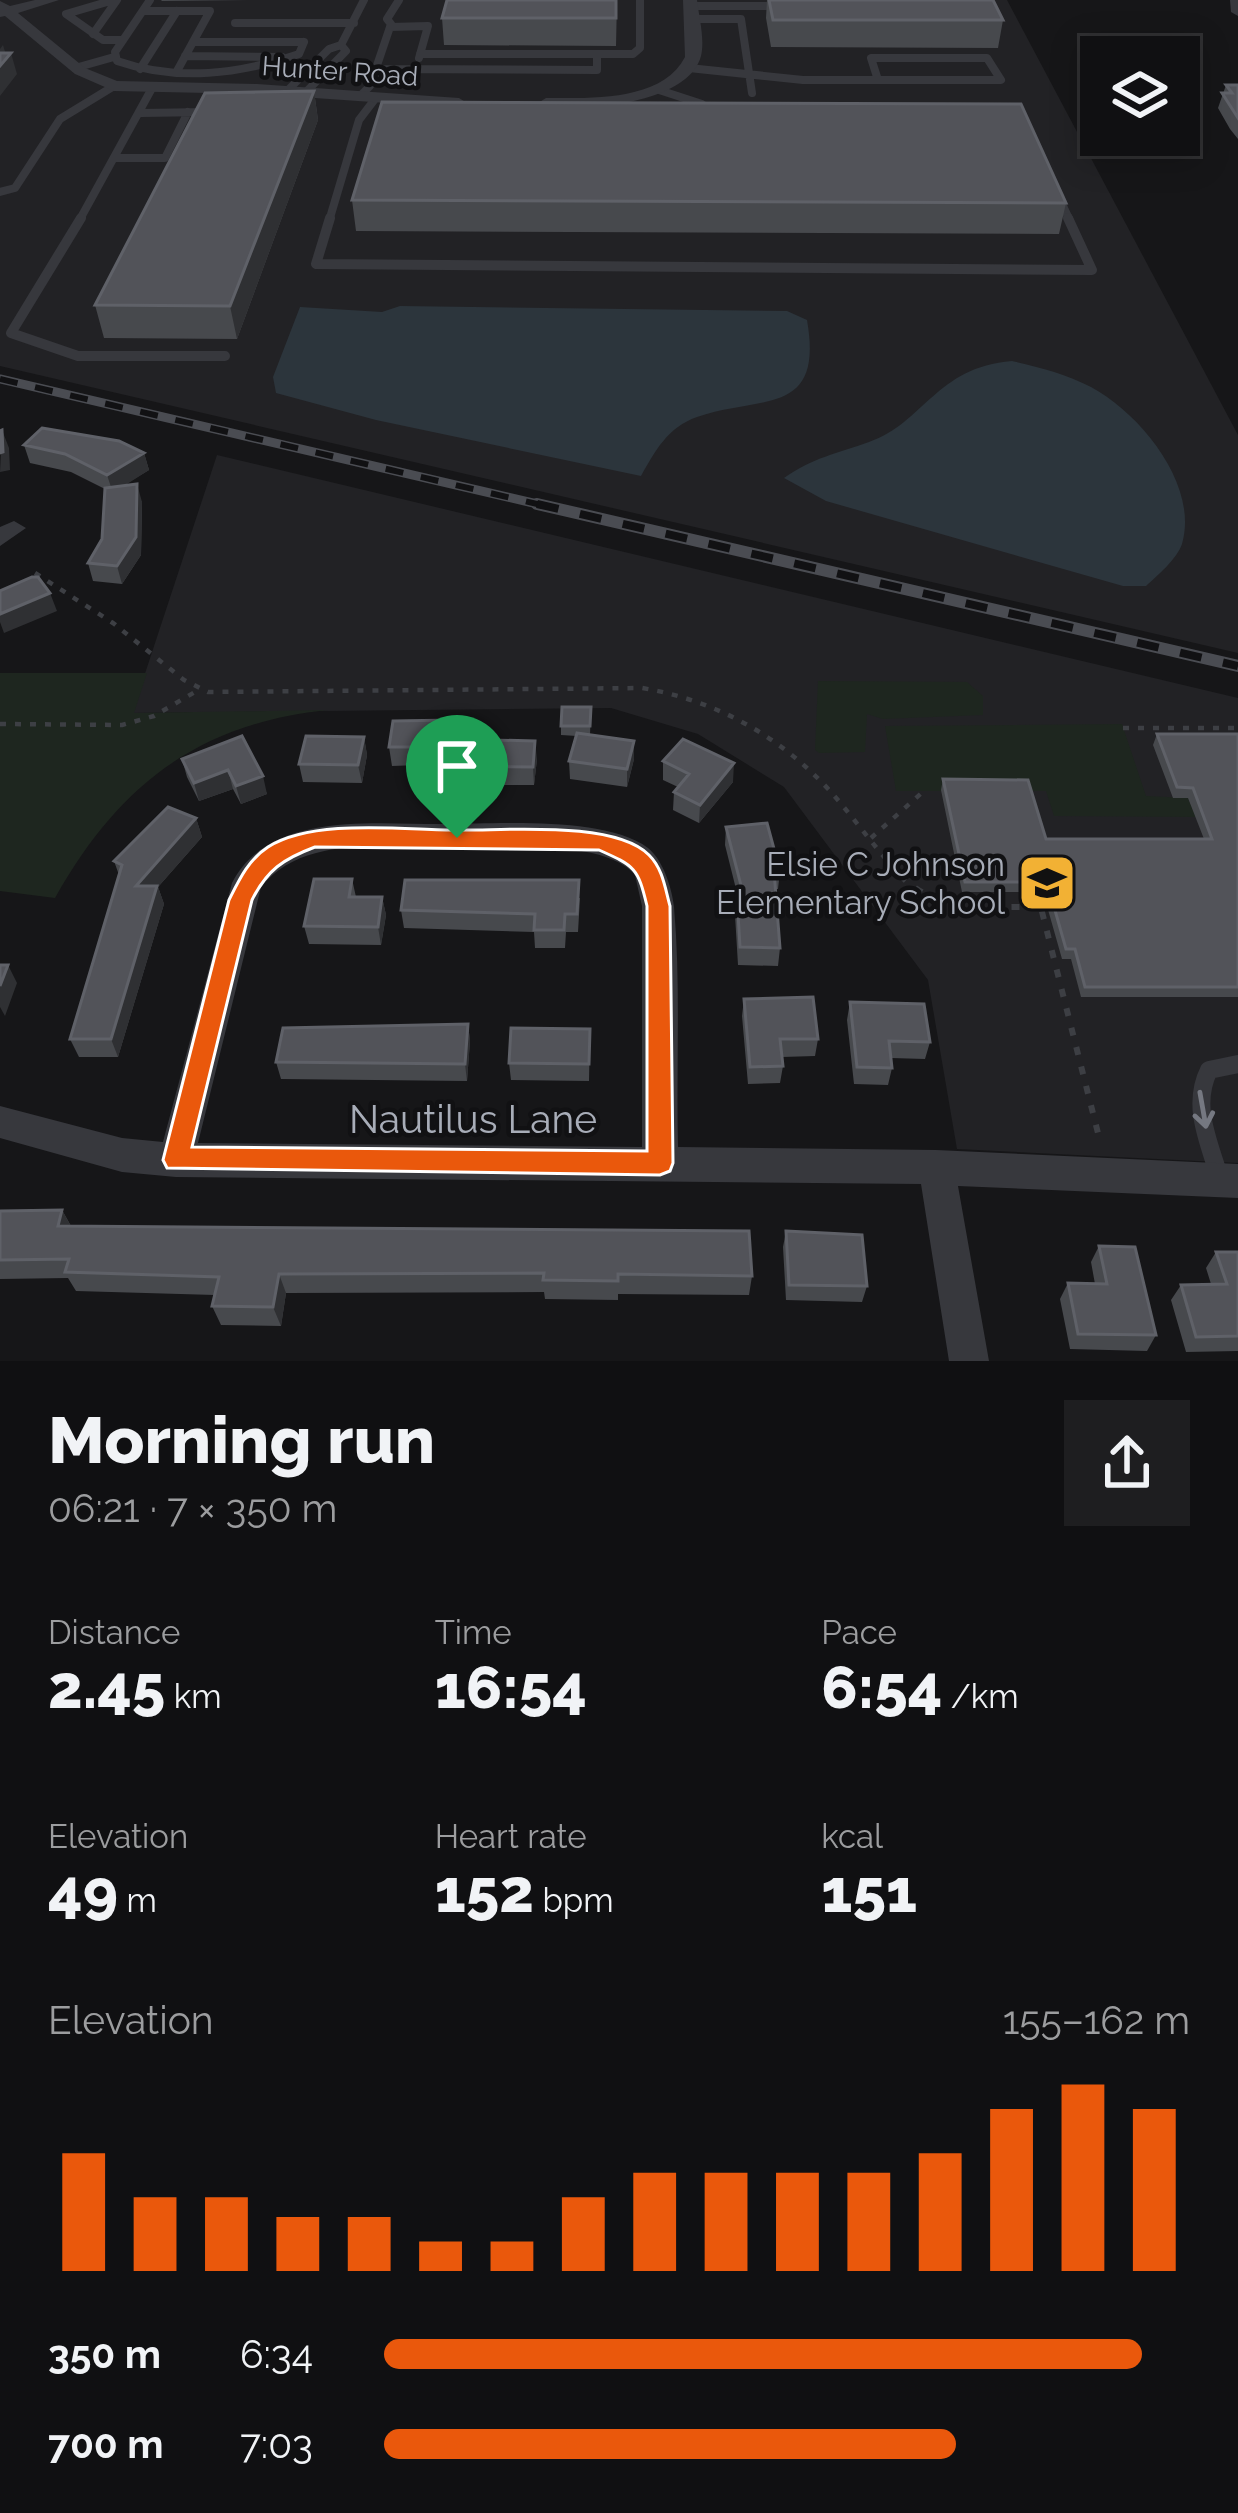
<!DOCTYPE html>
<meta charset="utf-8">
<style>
body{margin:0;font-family:Raleway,sans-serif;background:#1e1e20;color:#f1f3f6;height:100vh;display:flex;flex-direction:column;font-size:45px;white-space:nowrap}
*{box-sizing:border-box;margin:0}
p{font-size:39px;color:#9c9d9f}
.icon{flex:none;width:66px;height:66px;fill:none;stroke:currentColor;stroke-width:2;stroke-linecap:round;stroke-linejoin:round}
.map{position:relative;height:1361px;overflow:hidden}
.side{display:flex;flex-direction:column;background:#101012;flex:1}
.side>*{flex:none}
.buttons{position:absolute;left:1080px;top:36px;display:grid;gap:24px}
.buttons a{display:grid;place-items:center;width:120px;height:120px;border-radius:0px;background:#101012;box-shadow:0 6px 30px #0003,0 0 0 3px #303032;font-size:60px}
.pin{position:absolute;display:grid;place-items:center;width:102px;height:102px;color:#fff;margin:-123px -51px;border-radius:50% 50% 50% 0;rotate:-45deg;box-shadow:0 0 12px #0007}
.pin .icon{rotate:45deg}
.round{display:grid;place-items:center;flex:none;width:126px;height:126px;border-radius:0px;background:#1e1e20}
.headline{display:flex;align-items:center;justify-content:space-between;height:204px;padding:0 48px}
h1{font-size:66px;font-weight:800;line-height:90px}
.figures{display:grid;grid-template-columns:repeat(3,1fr);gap:18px;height:204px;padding:12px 48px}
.figures div{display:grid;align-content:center}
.figures b{font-size:60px;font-weight:800}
.figures small{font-size:33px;font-weight:400}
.figures p{font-size:33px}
.chart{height:336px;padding:24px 48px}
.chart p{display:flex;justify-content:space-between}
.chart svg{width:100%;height:216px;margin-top:12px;stroke:#ea580c;stroke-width:6}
ul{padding:0 48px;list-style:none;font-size:39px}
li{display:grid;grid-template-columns:192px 144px 1fr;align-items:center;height:90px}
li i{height:30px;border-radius:15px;background:#ea580c}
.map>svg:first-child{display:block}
</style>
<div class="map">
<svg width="1238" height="1361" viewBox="0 0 1238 1361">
<rect width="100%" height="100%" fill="#161618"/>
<!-- built -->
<path fill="#222225" d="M0,0H1007L1238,435V653L0,366Z
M217,455L1238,698V1163L957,1149L928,980L784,787L698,734L611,708L132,713Z"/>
<!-- green -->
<path fill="#1e261f" d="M0,673H147L134,713L327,710C197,724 118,786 55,898L0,891Z
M818,681L967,682L983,696V715L883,719L867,714L865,752L819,753L815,750Z
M1122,724L1146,796L1188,798L1196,817L1054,816L1046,791H896L885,726Z"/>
<!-- water -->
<path fill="#2c353c" d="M400,306L787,311L807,320C824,417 761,395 697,417C668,427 655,451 641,476L376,420L276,393L273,377L300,307L382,312Z
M1012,361C1039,367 1066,374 1091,387C1141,414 1199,485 1182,544C1177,559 1157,576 1146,586H1123L826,501L784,478C812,458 838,453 869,442C924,423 936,367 1012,361Z"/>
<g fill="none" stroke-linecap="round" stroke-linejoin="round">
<!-- path-far1 -->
<path stroke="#3d3f44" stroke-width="4.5" stroke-dasharray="6 9" stroke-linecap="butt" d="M35,573L113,623L184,680L208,692L642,688C715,700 780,736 830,791C855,819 877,851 903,878
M0,724L122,725L154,716L200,689
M1123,728H1238
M871,838L925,790"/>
<!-- path -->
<path stroke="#3d3f44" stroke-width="6" stroke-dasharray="8 12" stroke-linecap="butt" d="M900,875C939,915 988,906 1040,907
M1037,892L1099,1137"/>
<!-- lane-far2 -->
<path stroke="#37383d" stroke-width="8" d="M114,0L66,14L103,40H123
M150,0L115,52L117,61C178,82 239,74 299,54L304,42
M690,6H780
M143,11H210L177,71
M691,19H741L752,93
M235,23H354
M390,27L428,26L419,58
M93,34L117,0
M193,42H304
M420,54H633L640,48V0
M185,56L282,57
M871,58H987L1001,80H878Z
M75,68L114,57
M689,68L803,80H878
M140,69L177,11
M376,69L597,70V56
M656,89L702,104
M287,91L329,49L341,45
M306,92L346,51L341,45L364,0
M359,97L370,86L391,24L387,19L399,0
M141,113L208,112
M117,158H165L188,112
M0,192L15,188L60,119L114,86
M1057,193L1070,221
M79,221L151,90
M329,221L359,120L375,99"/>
<!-- lane-far1 -->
<path stroke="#37383d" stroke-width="10" d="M81,218L11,333L78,356H225
M330,218L316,264L1092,270L1068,218"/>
<!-- lane -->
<path stroke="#37383d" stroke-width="18" d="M1220,1179C1209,1142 1191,1106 1209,1070L1238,1064"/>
<!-- street -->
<path fill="#37383d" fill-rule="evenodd" d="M35,0H59L18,13L85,68L117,81L257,84L459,98L467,103L459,108L257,94L114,91L75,74L5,16L0,17V1L10,6Z
M683,0H697C699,17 705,39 701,56C688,105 581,112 540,106L538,103L546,98C590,98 662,102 685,57Z
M1230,0H1238V16L1231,12Z
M14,521L26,528L0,546V527Z
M447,824C500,824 605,816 648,848C663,860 672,888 674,907C681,986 676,1068 678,1147L936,1150L1238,1164V1198L958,1186L989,1361H949L921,1184L176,1177L122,1172L0,1138V1106L122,1138L163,1142L232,883C270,809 378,825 447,824ZM447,847C493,847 605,838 635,875L642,906V1147L198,1143L261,887C304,834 386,848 447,847Z"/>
<!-- rail-far1 casing -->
<g stroke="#4a4c52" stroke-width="9">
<path id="rail-far1" d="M0,379L550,507"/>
</g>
<!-- rail casing -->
<g stroke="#4a4c52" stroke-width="12">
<path id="rail" d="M537,504L1238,666"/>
</g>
<!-- rail-far1 -->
<use href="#rail-far1" stroke="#111113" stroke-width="6" stroke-dasharray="18" stroke-linecap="butt"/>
<!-- rail -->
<use href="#rail" stroke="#111113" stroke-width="8" stroke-dasharray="22" stroke-linecap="butt"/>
</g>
<!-- wall -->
<path fill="#47494d" d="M161,0H248L162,1Z
M617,0L616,46L444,45L442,18Z
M767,0H993L1003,20L998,48L771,47L766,18Z
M1226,85H1238V139L1230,129L1218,108Z
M314,91L318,120L237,339L104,338L95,305Z
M352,200L1066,203L1059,234L356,231Z
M24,445L144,453L149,470L124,485L142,502L141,555L122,584L93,581L88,563L102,539L105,489L71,472L30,463Z
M591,707L590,735L634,741V759L627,787L570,779L569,761L577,736L561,735V726Z
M1157,734H1238V997H1081L1071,959H1062L1043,892H962L941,790L943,779L1046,839H1204L1188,798H1173L1153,745Z
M242,736L267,794L241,804L233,789L199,801L187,777L182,759Z
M364,737L367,755L362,783L303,782L299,764Z
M455,739L537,759L534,785H423L420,765L392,766L389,747Z
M663,761L733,782L699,823L673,810L674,792L678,787L663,780Z
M196,818L202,837L158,887L164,904L118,1057H79L70,1039L119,875L114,861Z
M726,827L780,871L778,889H776L780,948L778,966L738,965L735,915L738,897L725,845Z
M352,879L356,897H382L386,915L381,945L309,944L304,926Z
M580,898L578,932H566L565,948H535L534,932L404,928L401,910Z
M744,999L818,1039L815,1056L782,1057L783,1066L780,1083L748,1084L742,1016Z
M850,1002L930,1042L925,1059L891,1058L892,1068L888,1085L854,1084L847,1020Z
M468,1024L470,1041L467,1081L281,1079L276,1062Z
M590,1029L589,1081L511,1080L509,1063Z
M62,1210L71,1226L752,1276L749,1295L618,1294V1300L545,1299L544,1292L286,1293L281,1326L221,1325L212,1306L215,1295L76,1291L68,1278L0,1279V1211Z
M786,1231L867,1286L862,1302L786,1300L783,1247Z
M1099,1246L1156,1335L1147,1351L1070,1349L1060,1299L1068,1283L1095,1284L1091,1262Z
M1216,1252H1238V1351L1186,1352L1171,1300L1181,1285L1211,1284L1206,1268Z"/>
<!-- shaded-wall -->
<path fill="#2f3033" d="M3,45L7,58L11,53L17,74L0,96V49Z
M314,91L318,120L237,339L230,306Z
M2,430L9,448L10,470L0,472Z
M144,453L149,470L113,493L107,475Z
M137,484L142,502L141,555L122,584L117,566Z
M50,593L57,611L4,633L0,622V614Z
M364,737L367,755L362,783L358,765Z
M535,741L537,759L534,785L533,767Z
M634,741V759L627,787V769Z
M734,763L733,782L699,823L700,805Z
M228,770L233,789L199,801L194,783Z
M263,776L267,794L241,804L236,786Z
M196,818L202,837L158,887L164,904L118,1057L111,1039L136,886Z
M382,897L386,915L381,945L378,927Z
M8,965L17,983L5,1016L0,1007V986Z
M468,1024L470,1041L467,1081L465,1064Z
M62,1210L73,1230L58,1226Z
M279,1274L286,1293L281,1326L273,1307Z"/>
<!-- building -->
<path fill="#525359" stroke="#5f6168" stroke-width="3" d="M447,0H616V18H442Z
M769,0H993L1003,20H773Z
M0,53H11L0,66Z
M1226,85H1238V118L1222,93H1232Z
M314,91L230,306L95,305L205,93Z
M382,102L1021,104L1066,203L352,200Z
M42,428L119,441L144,453L107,475L65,454L24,445Z
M2,430L3,452L0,453V431Z
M137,484L136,537L117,566L88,563L102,539L105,488Z
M32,577H38L50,593L0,614V591Z
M562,707H591L590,726H561Z
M453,720L451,739L535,741L533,767L420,766L422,747H389L393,721Z
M577,733L634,741L627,769L569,761Z
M1157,734H1238V987H1085L1075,949H1066L1047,882H965L943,779L1028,780L1046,839H1212L1193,788L1177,787Z
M242,736L263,776L236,786L228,770L194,783L182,759Z
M306,736L364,737L358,765L299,764Z
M683,739L734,763L700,805L674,792L689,774L663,761Z
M168,807L196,818L136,886H157L111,1039H70L122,865L114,861Z
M767,823L780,871H774L780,948L740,947L737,897H744L726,827Z
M314,879H352L349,897H382L378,927L304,926Z
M405,880H579L577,914H565L564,930H534L535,914L401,910Z
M0,965H8L0,986Z
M813,997L818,1039H780L783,1066L750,1067L744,999Z
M850,1002L924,1004L930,1042L889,1041L892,1068L857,1067Z
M468,1024L465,1064L276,1062L283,1028Z
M511,1028L590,1029L589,1064L509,1063Z
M62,1210L58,1226L749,1231L752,1276L618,1274V1281L543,1280L544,1273L279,1274L273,1307L212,1306L219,1277L65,1272L69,1259L0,1260V1211Z
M786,1231L862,1235L867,1286L789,1285Z
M1099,1246L1135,1247L1156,1335L1078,1334L1068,1283L1107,1284Z
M1216,1252H1238V1336L1196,1337L1181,1285L1227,1284Z"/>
<!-- one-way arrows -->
<defs><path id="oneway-shaft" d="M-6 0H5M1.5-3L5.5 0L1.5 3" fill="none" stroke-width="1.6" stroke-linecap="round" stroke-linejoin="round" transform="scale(3)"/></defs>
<use stroke="#757881" href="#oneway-shaft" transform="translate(1203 1110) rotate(80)"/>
<!-- route -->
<path fill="#ea580c" stroke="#fff" stroke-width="3" fill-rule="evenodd" d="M457,830C505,831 614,820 649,855C663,869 665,888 670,906L673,1163L670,1171L660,1175L167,1168L163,1160L229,900C239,880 248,860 268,847C314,818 404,830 457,830ZM315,847L599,850C635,866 638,868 647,906V1151L192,1147L252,900C267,870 283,859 315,847Z"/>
<!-- icons -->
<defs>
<g id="school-square" transform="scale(3)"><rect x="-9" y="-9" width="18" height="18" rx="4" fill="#f2b134" stroke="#111113"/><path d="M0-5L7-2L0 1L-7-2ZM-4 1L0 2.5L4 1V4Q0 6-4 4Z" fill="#111"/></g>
</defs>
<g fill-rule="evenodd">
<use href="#school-square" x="1047" y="883"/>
</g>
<g text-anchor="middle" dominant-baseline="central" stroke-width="9" stroke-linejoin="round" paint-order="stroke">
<!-- far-street labels -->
<g font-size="27" fill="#a8adb8" stroke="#111113">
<text transform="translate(340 71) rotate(4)">Hunter Road</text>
</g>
<!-- poi labels -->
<g font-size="33" fill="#a8adb8" stroke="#111113" text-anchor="end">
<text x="1005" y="864">Elsie C Johnson<tspan x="1005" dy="38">Elementary School</tspan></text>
</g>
<!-- near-street labels -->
<g font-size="39" fill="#a8adb8" stroke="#111113">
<text x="473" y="1119">Nautilus Lane</text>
</g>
</g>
</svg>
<div class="buttons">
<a><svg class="icon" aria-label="layers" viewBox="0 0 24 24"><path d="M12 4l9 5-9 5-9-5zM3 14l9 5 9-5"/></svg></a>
</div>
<div class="pin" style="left:457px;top:838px;background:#1e9e55"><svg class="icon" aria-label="arrive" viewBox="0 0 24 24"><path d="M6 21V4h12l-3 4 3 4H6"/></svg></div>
</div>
<section class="side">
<div class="headline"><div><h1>Morning run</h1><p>06:21 · 7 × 350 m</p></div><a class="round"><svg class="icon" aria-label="share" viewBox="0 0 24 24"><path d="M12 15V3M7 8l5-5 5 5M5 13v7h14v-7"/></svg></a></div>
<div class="figures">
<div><p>Distance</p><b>2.45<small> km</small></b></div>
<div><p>Time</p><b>16:54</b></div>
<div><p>Pace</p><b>6:54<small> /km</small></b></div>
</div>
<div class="figures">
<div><p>Elevation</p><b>49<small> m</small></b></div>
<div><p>Heart rate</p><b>152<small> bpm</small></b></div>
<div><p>kcal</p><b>151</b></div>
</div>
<div class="chart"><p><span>Elevation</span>155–162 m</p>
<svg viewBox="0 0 160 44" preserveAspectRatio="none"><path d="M5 44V20M15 44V29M25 44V29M35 44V33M45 44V33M55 44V38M65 44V38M75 44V29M85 44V24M95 44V24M105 44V24M115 44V24M125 44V20M135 44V11M145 44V6M155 44V11"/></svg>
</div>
<ul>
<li><b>350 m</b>6:34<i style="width:94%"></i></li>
<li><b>700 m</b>7:03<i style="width:71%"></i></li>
</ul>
</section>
